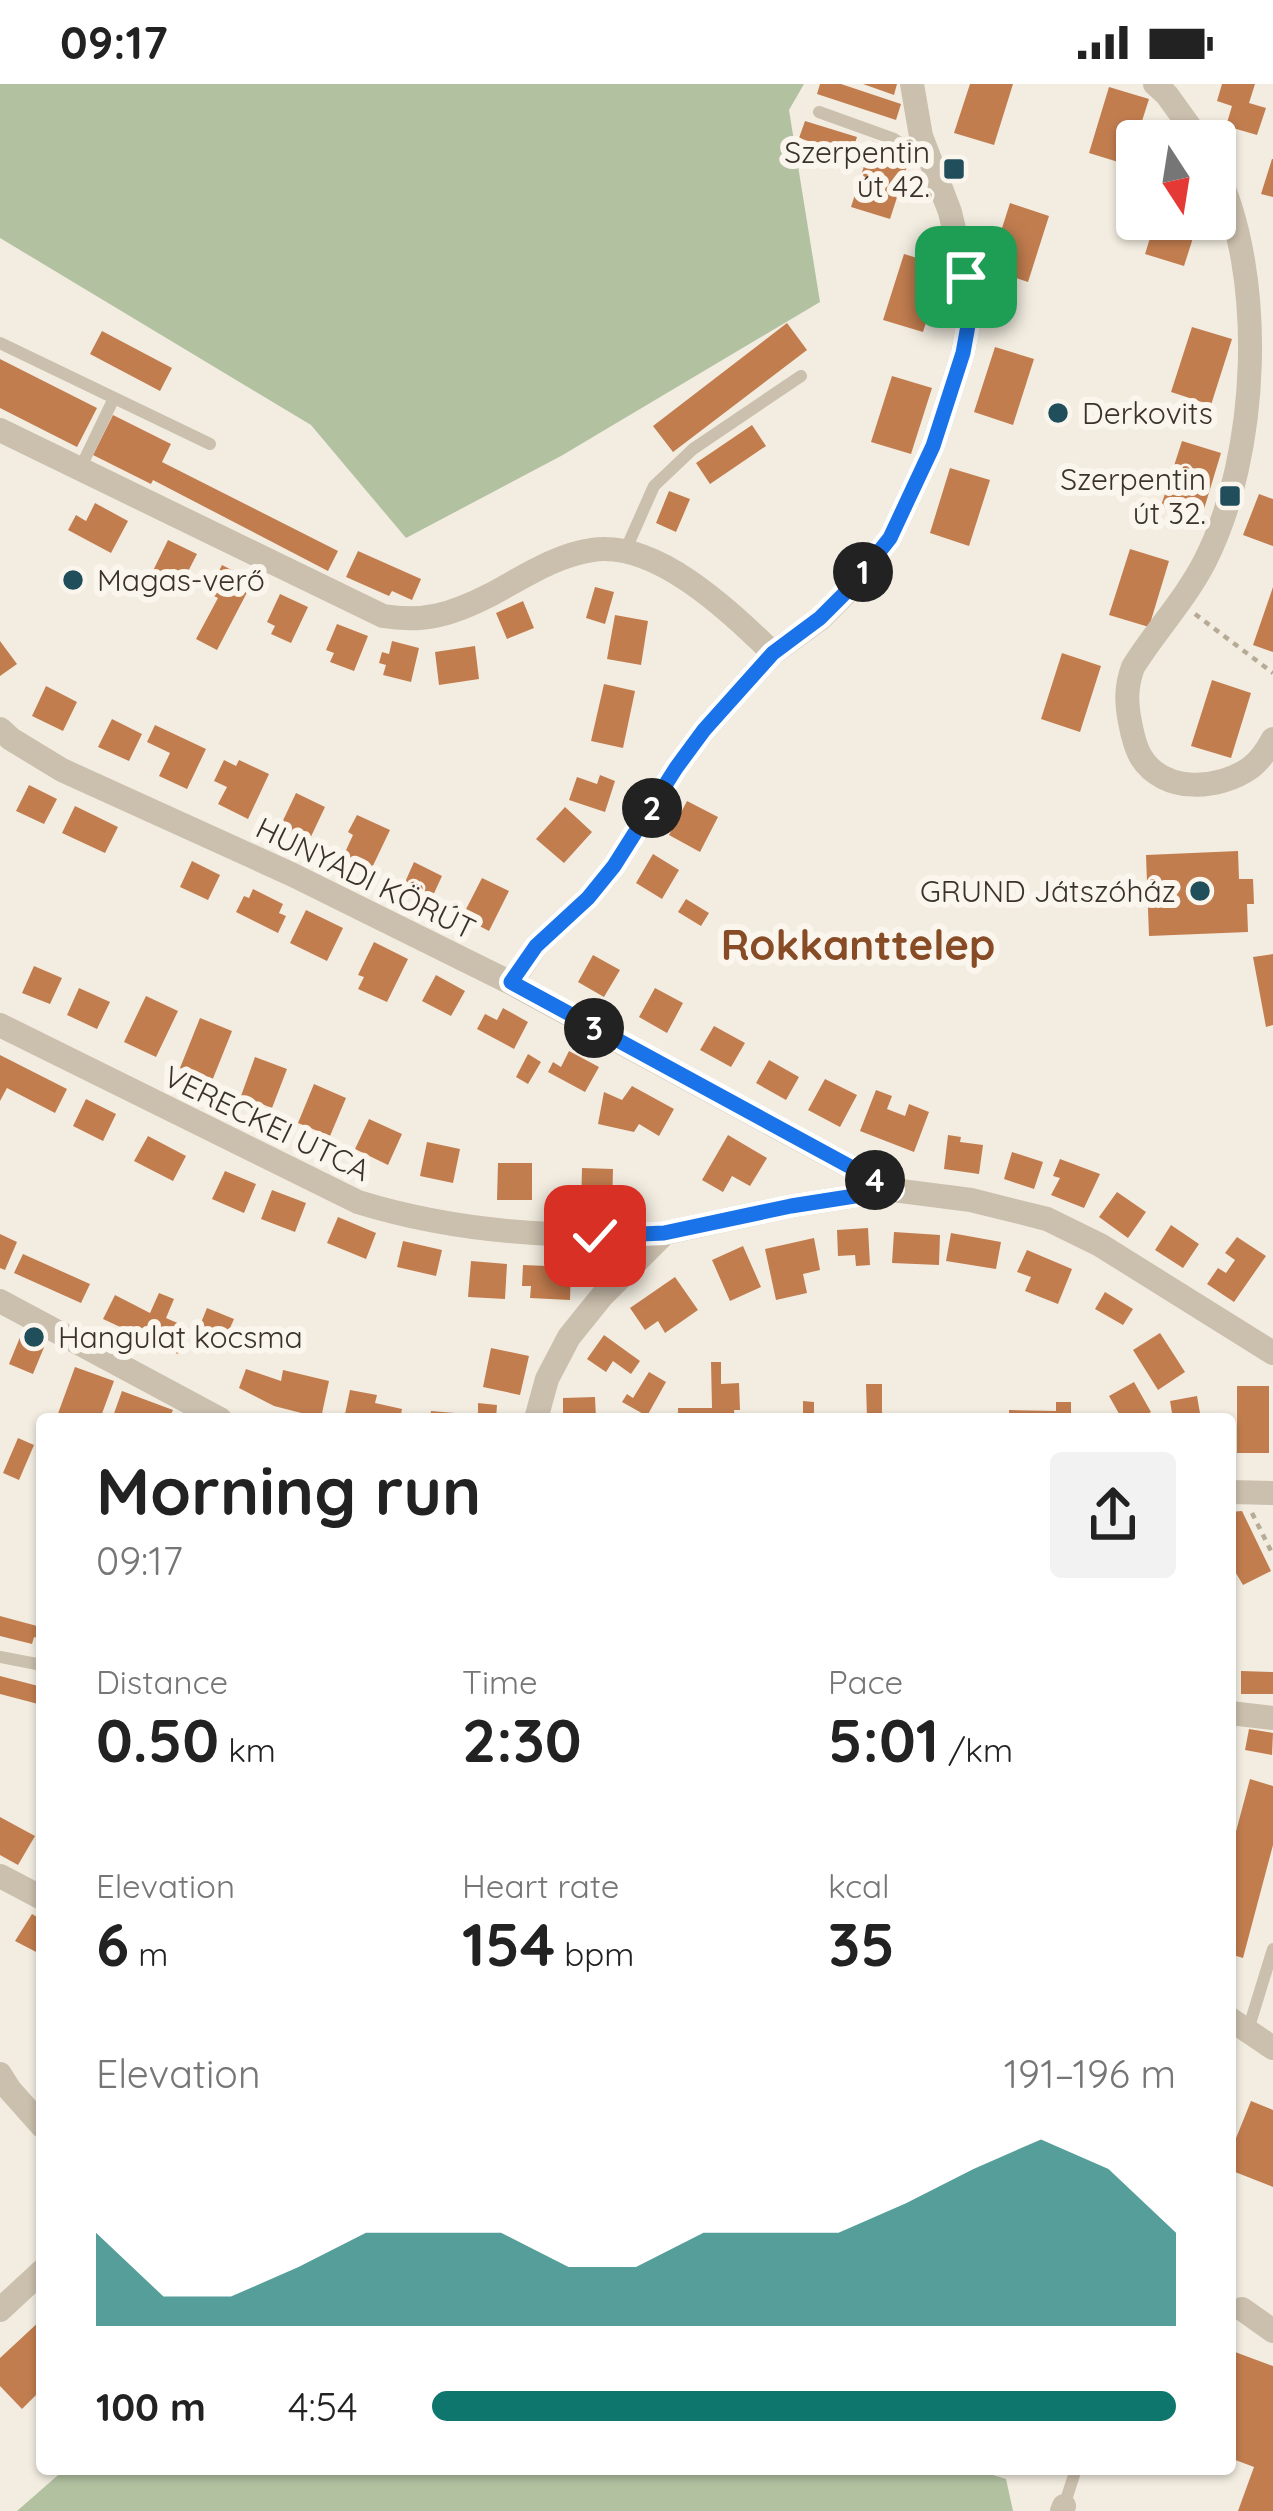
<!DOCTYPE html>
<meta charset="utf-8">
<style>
body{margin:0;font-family:Quicksand,sans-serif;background:#f2f2f2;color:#222;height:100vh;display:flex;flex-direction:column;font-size:45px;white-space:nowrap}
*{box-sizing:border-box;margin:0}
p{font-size:39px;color:#767676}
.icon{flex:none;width:66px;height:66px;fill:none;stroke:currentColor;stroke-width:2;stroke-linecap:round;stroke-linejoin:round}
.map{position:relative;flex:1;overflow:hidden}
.panel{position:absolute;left:36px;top:1329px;width:1200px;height:1062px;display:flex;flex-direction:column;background:#fff;border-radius:12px;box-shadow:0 3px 9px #0004}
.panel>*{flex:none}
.needle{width:78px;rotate:168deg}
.controls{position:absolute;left:1116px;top:36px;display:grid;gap:24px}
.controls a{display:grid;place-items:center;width:120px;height:120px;border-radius:12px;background:#fff;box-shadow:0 3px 9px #0004;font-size:60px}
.pin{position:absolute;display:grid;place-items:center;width:102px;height:102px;color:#fff;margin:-51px;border-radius:24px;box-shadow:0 6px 18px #0006}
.km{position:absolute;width:60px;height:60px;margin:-30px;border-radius:50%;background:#222;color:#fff;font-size:33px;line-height:60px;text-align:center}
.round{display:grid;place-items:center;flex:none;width:126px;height:126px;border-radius:12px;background:#f2f2f2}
.head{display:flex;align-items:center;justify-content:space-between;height:204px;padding:0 60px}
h1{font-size:66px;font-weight:700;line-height:90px}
.stats{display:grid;grid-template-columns:repeat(3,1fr);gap:18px;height:204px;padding:12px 60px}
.stats div{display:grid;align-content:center}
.stats b{font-size:60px;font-weight:700}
.stats small{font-size:33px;font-weight:400}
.stats p{font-size:33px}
.chart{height:336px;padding:24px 60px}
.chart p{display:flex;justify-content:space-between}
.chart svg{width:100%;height:216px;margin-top:12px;fill:#0f766e;opacity:.7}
ul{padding:0 60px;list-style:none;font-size:39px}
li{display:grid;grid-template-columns:192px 144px 1fr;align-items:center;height:90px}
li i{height:30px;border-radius:15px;background:#0f766e}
.status{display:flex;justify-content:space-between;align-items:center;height:84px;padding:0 60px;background:#fff;direction:ltr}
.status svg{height:33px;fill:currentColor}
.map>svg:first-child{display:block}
</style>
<div class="status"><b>09:17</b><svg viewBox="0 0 49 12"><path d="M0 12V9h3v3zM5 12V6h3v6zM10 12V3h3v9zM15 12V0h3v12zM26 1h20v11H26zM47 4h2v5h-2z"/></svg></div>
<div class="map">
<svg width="1273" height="2427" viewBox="0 0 1273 2427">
<rect width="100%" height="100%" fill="#f3ede1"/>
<!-- green -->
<path fill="#b2c2a1" d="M0,0H804L789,26L820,218L561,372L406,454L311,341L0,154Z
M65,2385H973L1006,2395L1013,2427H17Z"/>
<!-- building -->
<path fill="#c27d4f" d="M820,0H841L901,20L896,36L817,10Z
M863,0H897L894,11Z
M970,0H1013L994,61L954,49Z
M1222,0H1255L1249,19L1266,24L1257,51L1226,42L1232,22L1217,17Z
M1109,3L1149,15L1128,81L1089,69Z
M805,37L857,53L851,71L799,54Z
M872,57L911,70L890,135L851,123Z
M1272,75H1273V113L1261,110Z
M1010,119L1049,132L1028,198L989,185Z
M1156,135H1199L1184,182L1145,170Z
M904,170L944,182L923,248L883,236Z
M787,239L807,266L673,368L653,342Z
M1192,243L1232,255L1211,321L1171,308Z
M102,247L172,284L160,307L90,270Z
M995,263L1034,275L1013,341L974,328Z
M0,275L97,324L77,363L0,324Z
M892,292L932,304L911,370L871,358Z
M113,331L171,360L162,378L338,467L328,487L153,396L151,400L93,371Z
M752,341L766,362L710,400L696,379Z
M1182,357L1221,369L1201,435L1161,422Z
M950,384L990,396L969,462L930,449Z
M669,407L690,415L676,448L656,439Z
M1259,410L1273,415V462L1243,451Z
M95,419L128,437L111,469L68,446L76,431L86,437Z
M168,456L197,470L177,509L149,495Z
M1130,465L1169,477L1149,543L1109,531Z
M358,467L421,495L412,516L392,507L389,512L346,493Z
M222,481L253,497L217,566L196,555L218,514L208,509Z
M595,503L614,508L605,540L586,534Z
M1273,503V568L1253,561Z
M280,510L308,523L291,559L271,550L275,542L267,538Z
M523,517L534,544L507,555L496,529Z
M615,531L648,537L641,581L607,575Z
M337,540L368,552L354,587L330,578L334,569L326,566Z
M0,557L17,580L0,592Z
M392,557L419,564L411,598L383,591L386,581L379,579L382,568L389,570Z
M475,562L479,595L439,601L435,568Z
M1062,569L1101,582L1080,648L1041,635Z
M1212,596L1251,609L1231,674L1191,662Z
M604,600L635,607L623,664L591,657Z
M46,602L77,618L63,647L32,632Z
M112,635L142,650L129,677L98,663Z
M155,641L206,665L187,705L159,692L170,669L147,658Z
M224,676L236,682L239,676L269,690L248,735L218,720L227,703L214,697Z
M600,691L615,697L605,728L569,716L577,693L597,700Z
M29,701L57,715L44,740L16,727Z
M296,709L325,723L307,761L278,747Z
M687,717L718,733L700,768L669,751Z
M75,722L118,743L105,769L62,749Z
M565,723L592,748L564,779L536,755Z
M357,731L390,746L369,790L341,777L353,751L348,748Z
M1238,767L1239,795H1253L1254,820H1247L1248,848L1149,852L1146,771Z
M653,770L679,786L662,815L636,799Z
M192,777L220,791L208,816L180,803Z
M414,778L442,792L430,818L402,805Z
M482,794L509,807L489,847L462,833Z
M253,805L283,820L279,829L286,832L278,849L236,828L244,812L249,814Z
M686,815L709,829L701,842L678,828Z
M306,826L343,844L327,877L290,859Z
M374,858L408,875L387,918L358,905L364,893L358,891Z
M1273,870V941L1266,943L1253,873Z
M593,871L620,886L604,913L578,898Z
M34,882L62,894L50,920L22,909Z
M436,891L465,907L451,932L422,917Z
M79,904L110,918L97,945L67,931Z
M655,904L683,919L667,949L639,933Z
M146,912L178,927L156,973L124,958Z
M503,924L528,938L514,965L477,945L485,930L497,936Z
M200,934L232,947L212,997L180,984Z
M714,942L745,959L731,983L700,966Z
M569,967L599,983L585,1008L548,988L553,978L561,983Z
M528,970L541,978L528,1000L516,993Z
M0,971L67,1005L55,1029L7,1004L0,1017Z
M255,973L287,985L272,1024L241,1012Z
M769,976L799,993L786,1016L756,999Z
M825,995L857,1011L840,1043L808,1026Z
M314,1000L346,1014L330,1052L298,1039Z
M632,1002L674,1025L659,1052L639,1040L634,1048L598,1040L604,1008L622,1016Z
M876,1006L892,1012L887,1025L905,1032L909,1020L929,1028L914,1068L860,1047Z
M86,1015L116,1030L103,1057L73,1042Z
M369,1035L402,1050L388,1081L355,1065Z
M728,1051L767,1074L750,1102L732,1092L723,1108L702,1096Z
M948,1051L961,1053L960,1058L983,1061L979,1090L944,1085Z
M148,1052L186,1072L173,1097L134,1077Z
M427,1058L460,1065L453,1099L420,1092Z
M1012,1068L1043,1078L1034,1105L1004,1095Z
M1060,1075L1100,1090L1084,1124L1051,1111L1060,1094L1053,1092Z
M498,1079H532V1116H497Z
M582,1084L613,1085L612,1125L581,1123Z
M225,1087L256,1100L244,1129L212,1115Z
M272,1106L306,1119L295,1148L261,1135Z
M1117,1108L1146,1128L1128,1154L1099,1133Z
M338,1133L376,1149L366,1175L327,1159Z
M1171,1141L1199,1160L1183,1184L1155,1166Z
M868,1144L870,1181L856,1182L855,1171L838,1172L837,1146Z
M894,1148L940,1151L939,1181L892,1179Z
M951,1149L1001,1158L996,1185L946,1177Z
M0,1150L17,1158L5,1186L0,1184Z
M1237,1153L1266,1172L1234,1218L1207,1200L1218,1184L1226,1189L1235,1176L1225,1169Z
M814,1154L820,1186L803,1190L807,1209L776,1216L765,1165Z
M403,1157L442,1166L436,1192L397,1183Z
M743,1162L761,1203L730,1217L712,1176Z
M1027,1166L1072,1185L1058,1220L1025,1207L1031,1193L1017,1188Z
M23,1170L90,1200L81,1219L14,1189Z
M471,1177L507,1180L505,1215L468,1213Z
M523,1181L571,1183L570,1216L530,1214L531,1202H522Z
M675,1193L698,1226L665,1249L658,1237L645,1246L630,1224Z
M1105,1208L1133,1225L1123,1241L1095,1225Z
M159,1209L174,1215L166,1234L189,1244L178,1270L103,1235L115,1211L150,1229Z
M207,1224L234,1235L220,1267L194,1256Z
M23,1246L47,1256L33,1290L9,1280Z
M1160,1249L1185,1288L1158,1306L1133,1266Z
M604,1251L640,1277L631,1290L613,1277L606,1288L587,1275Z
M491,1264L529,1272L520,1311L483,1303Z
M711,1278H721V1300L739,1299L740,1326H734L735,1335H678V1324H712Z
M75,1283L114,1297L100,1335H56Z
M246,1285L281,1297L283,1286L329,1297L321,1334L274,1322L239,1304Z
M649,1288L666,1298L647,1332L622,1318L627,1310L633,1314Z
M1134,1298L1151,1328L1138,1335H1122L1109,1312Z
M866,1300H882V1335H867Z
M1237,1302H1269V1369H1237Z
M350,1306L377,1311L375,1319L402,1325L400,1335H344Z
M122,1307L173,1326L169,1335H112Z
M1197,1312L1201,1335H1173L1170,1317Z
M595,1313L596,1335H563V1314Z
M803,1317L814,1318V1335H803Z
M1056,1318H1071V1335H1009V1326L1056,1327Z
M478,1319L497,1321L496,1335H430L431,1327L478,1331Z
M931,1329L998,1330V1335H931Z
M18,1354L34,1361L19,1396L3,1389Z
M1242,1427L1271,1487L1243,1501L1230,1479V1428Z
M40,1527L42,1555L34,1553L32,1560L0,1552V1532L37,1542Z
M1241,1587L1273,1588V1610H1241Z
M0,1592L42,1603V1621L0,1610Z
M1249,1645L1273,1649L1272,1671L1245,1666Z
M1250,1695L1273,1702V1761L1243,1874L1230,1870V1770Z
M0,1733L35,1752L18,1781L0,1771Z
M32,1830L42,1836V1871L15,1857Z
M1251,2017L1273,2026V2103L1230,2086V2069Z
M42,2235V2305L22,2325L0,2302V2274Z
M1235,2268L1273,2282V2427H1238L1254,2383L1230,2374V2282Z"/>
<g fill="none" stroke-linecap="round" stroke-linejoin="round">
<!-- path -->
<path stroke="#b7aa97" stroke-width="4.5" stroke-dasharray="6 6" stroke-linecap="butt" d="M1195,530L1273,589
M1252,1429L1273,1471"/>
<!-- service -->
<path stroke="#cbbfad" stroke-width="12" d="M819,28L894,55L907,63L921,56
M0,259L210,360
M80,385L114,314
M626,465L654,402L693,365L801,292
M0,1573L42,1581
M1248,1946L1273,1865
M1064,2422L1075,2388L1071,2385"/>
<!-- minor -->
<path stroke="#cbbfad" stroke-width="24" d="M1155,0L1167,11L1200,57
M1215,84C1267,192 1259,371 1205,477C1185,516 1156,546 1133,583C1126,602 1126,618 1130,638C1132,649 1135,663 1141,673C1164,710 1219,706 1250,684C1260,677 1267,666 1273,655
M0,346L383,532C424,539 453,530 490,511C522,494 556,471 592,466C657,456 730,528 773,569
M0,645L11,655L62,686L293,791L511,899L893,1106
M511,899L536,862L588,814L614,782L676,684L704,646L773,569L821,534L852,503L890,454L933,362L963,269L969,236L970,214L950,128L921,52L912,0
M0,941L358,1118C458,1149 562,1155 665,1149
M0,1217L220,1335
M536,1335L547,1295L569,1253L602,1212L665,1149L791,1122L893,1106L971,1116L1047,1135L1100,1161L1273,1269
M1230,1408L1273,1409
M1230,1629L1273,1634
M0,1792L42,1814
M1230,1935L1273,1964
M0,1990L10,2006L42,2042
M1242,2225L1273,2247
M0,2226L42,2187
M1062,2427L1064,2422"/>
</g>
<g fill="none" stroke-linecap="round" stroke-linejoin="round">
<!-- route casing -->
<g stroke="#fff" stroke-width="24">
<path id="route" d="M595,1152L664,1149L791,1122L893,1106L511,898L536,862L588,814L614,782L676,684L704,646L773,569L820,534L852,502L890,454L933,362L963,269L969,236L970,214L966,193"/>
</g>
<!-- route -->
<use href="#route" stroke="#1a73e8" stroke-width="15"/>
</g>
<!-- markers -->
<g fill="#214e5b" stroke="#faf6ee" stroke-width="4.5">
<rect x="942" y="73" width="24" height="24" rx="6"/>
<circle cx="1058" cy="329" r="12"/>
<rect x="1218" y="400" width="24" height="24" rx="6"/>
<circle cx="73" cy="496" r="12"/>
<circle cx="1200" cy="807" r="12"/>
<circle cx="34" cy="1253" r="12"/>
</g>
<g text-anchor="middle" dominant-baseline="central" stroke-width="12" stroke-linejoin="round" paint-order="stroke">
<!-- poi labels -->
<g font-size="30" fill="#3a322b" stroke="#faf6ee" text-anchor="end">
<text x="930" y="68">Szerpentin<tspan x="930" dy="34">út 42.</tspan></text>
<text x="1082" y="329" text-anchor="start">Derkovits</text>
<text x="1206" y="395">Szerpentin<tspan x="1206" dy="34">út 32.</tspan></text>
<text x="97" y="496" text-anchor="start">Magas-verő</text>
<text x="1176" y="807">GRUND Játszóház</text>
<text x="58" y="1253" text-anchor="start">Hangulat kocsma</text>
</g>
<!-- street labels -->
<g font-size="30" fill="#3a322b" stroke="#faf6ee">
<text transform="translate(366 794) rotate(26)">HUNYADI KÖRÚT</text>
<text transform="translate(267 1039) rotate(26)">VERECKEI UTCA</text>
</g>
<!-- district labels -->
<g font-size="42" font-weight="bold" fill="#874c26" stroke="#faf6ee">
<text x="858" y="860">Rokkanttelep</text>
</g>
</g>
</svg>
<div class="controls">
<a><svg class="needle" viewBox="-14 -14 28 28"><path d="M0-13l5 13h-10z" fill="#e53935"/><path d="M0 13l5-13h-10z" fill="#767676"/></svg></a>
</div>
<div class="pin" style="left:966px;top:193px;background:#1e9e55"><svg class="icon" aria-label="arrive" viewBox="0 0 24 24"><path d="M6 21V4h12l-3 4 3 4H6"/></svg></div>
<div class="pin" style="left:595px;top:1152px;background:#d93025"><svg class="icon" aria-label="check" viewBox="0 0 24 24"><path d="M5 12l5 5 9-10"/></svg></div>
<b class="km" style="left:863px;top:488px">1</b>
<b class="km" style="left:652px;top:724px">2</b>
<b class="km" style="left:594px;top:944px">3</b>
<b class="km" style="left:875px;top:1096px">4</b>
<section class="panel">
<div class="head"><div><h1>Morning run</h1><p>09:17</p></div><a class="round"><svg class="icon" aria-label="share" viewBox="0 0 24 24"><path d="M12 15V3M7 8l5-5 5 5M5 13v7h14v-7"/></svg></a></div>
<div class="stats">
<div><p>Distance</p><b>0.50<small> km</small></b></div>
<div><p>Time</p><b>2:30</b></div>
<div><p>Pace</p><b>5:01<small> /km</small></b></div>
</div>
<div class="stats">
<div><p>Elevation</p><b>6<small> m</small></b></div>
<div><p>Heart rate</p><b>154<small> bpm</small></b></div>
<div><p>kcal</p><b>35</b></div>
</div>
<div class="chart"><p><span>Elevation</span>191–196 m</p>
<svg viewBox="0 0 160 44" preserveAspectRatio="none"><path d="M0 44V25L10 38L20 38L30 32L40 25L50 25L60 25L70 32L80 32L90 25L100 25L110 25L120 19L130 12L140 6L150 12L160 25V44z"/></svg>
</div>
<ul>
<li><b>100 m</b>4:54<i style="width:100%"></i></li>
</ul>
</section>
</div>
